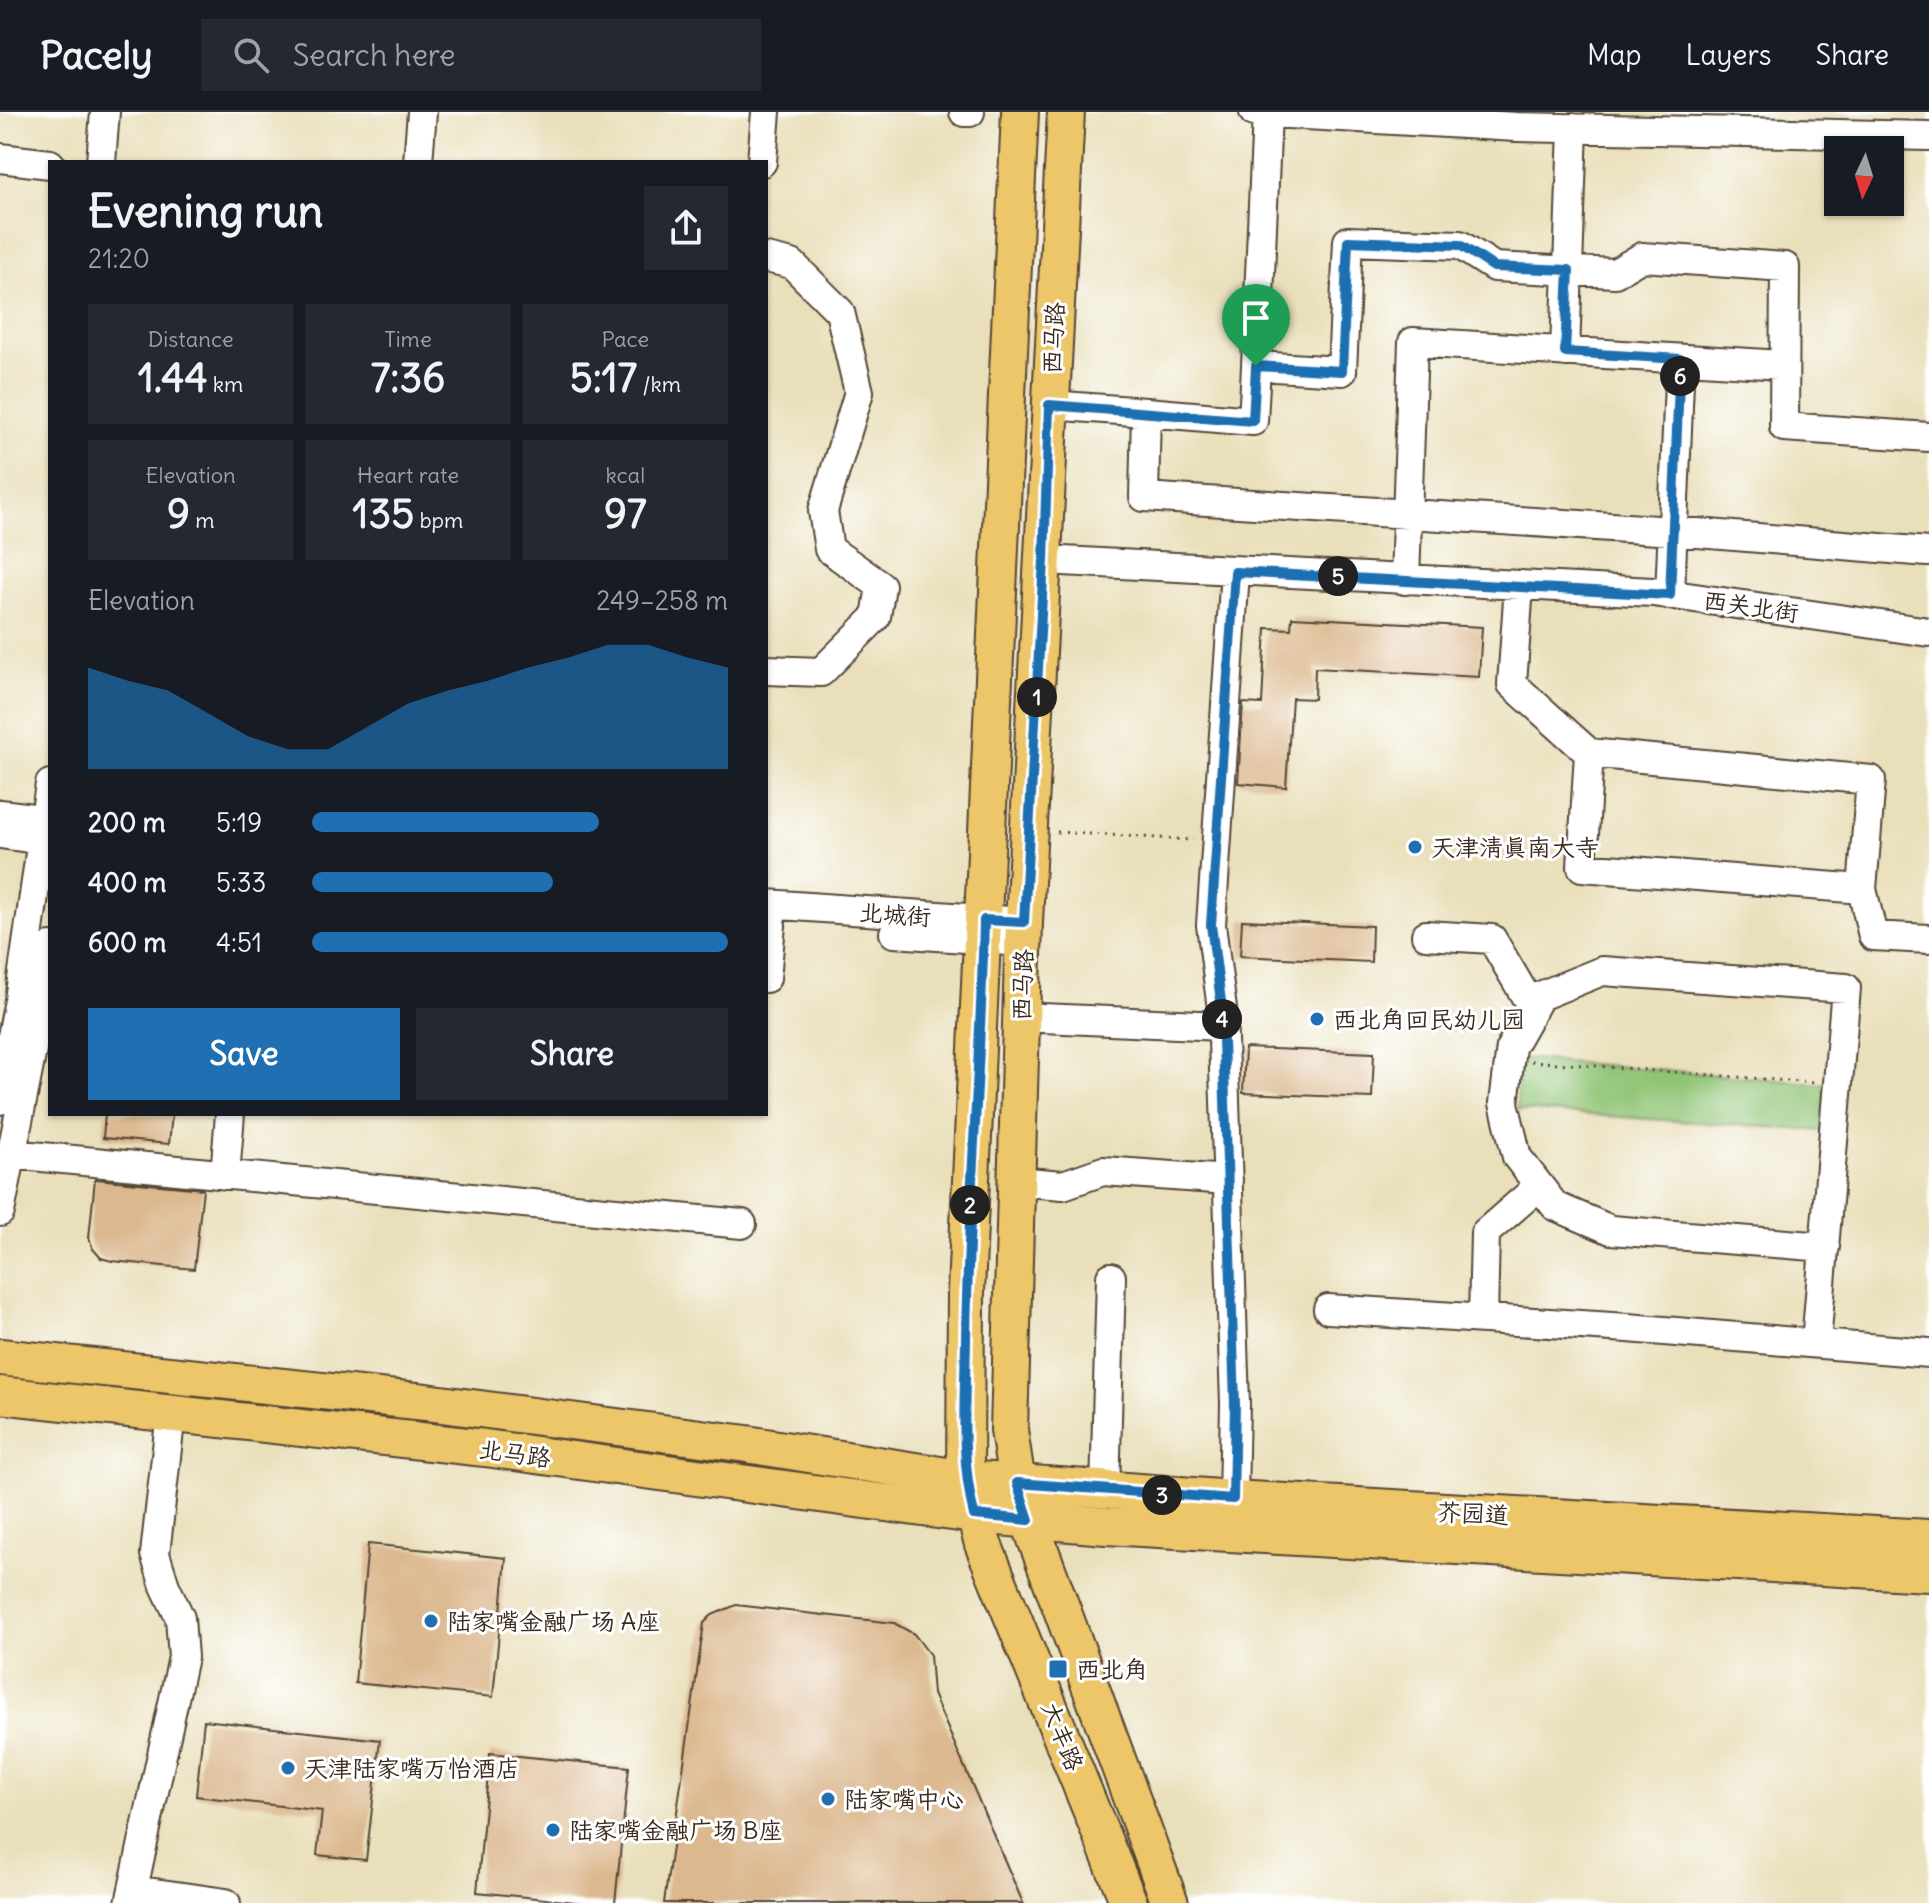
<!DOCTYPE html>
<meta charset="utf-8">
<style>
body{margin:0;font-family:Delius,"LXGW WenKai TC",sans-serif;background:#242831;color:#f1f3f6;height:100vh;display:flex;flex-direction:column;font-size:30px;white-space:nowrap}
*{box-sizing:border-box;margin:0}
p{font-size:26px;color:#9ea1a6}
.icon{flex:none;width:44px;height:44px;fill:none;stroke:currentColor;stroke-width:2;stroke-linecap:round;stroke-linejoin:round}
.map{position:relative;flex:1;overflow:hidden}
.panel{position:absolute;left:48px;top:48px;width:720px;height:956px;display:flex;flex-direction:column;background:#171b24;border-radius:0px;box-shadow:0 2px 6px #0004}
.panel>*{flex:none}
.needle{width:52px;rotate:184deg}
.fabs{position:absolute;left:1824px;top:24px;display:grid;gap:16px}
.fabs a{display:grid;place-items:center;width:80px;height:80px;border-radius:0px;background:#171b24;box-shadow:0 2px 6px #0004;font-size:40px}
.pin{position:absolute;display:grid;place-items:center;width:68px;height:68px;color:#fff;margin:-82px -34px;border-radius:50% 50% 50% 0;rotate:-45deg;box-shadow:0 0 8px #0007}
.pin .icon{rotate:45deg}
.km{position:absolute;width:40px;height:40px;margin:-20px;border-radius:50%;background:#222;color:#fff;font-size:22px;line-height:40px;text-align:center}
.round{display:grid;place-items:center;flex:none;width:84px;height:84px;border-radius:0px;background:#242831}
.overview{display:flex;align-items:center;justify-content:space-between;height:136px;padding:0 40px}
h1{font-size:44px;font-weight:800;line-height:60px}
.metrics{display:grid;grid-template-columns:repeat(3,1fr);gap:12px;height:136px;padding:8px 40px}
.metrics div{display:grid;align-content:center;border-radius:0px;background:#242831;text-align:center}
.metrics b{font-size:40px;font-weight:800}
.metrics small{font-size:22px;font-weight:400}
.metrics p{font-size:22px}
.chart{height:224px;padding:16px 40px}
.chart p{display:flex;justify-content:space-between}
.chart svg{width:100%;height:144px;margin-top:8px;fill:#1f6fb2;opacity:.7}
.cta{display:flex;gap:16px;margin-top:auto;padding:16px 40px}
.cta a{flex:1;height:92px;border-radius:0px;background:#1f6fb2;color:#fff;font-size:32px;font-weight:800;line-height:92px;text-align:center}
.cta a+a{background:#242831;color:#f1f3f6}
ul{padding:0 40px;list-style:none;font-size:26px}
li{display:grid;grid-template-columns:128px 96px 1fr;align-items:center;height:60px}
li i{height:20px;border-radius:10px;background:#1f6fb2}
header{display:flex;align-items:center;gap:48px;box-sizing:border-box;height:112px;padding:0 40px;background:#171b24;border-bottom:2px solid #363941}
header strong{font-size:38px}
nav{display:flex;gap:44px;margin-inline-start:auto;font-size:28px}
.search{width:560px;height:72px;background:#242831;display:flex;align-items:center;gap:20px;box-sizing:border-box;padding:0 28px;border-radius:0px;color:#9ea1a6;font-size:30px}
.map>svg:first-child{display:block}
</style>
<header>
<strong>Pacely</strong>
<div class="search"><svg class="icon" aria-label="search" viewBox="0 0 24 24"><circle cx="10" cy="10" r="6"/><path d="M15 15l6 6"/></svg>Search here</div>
<nav><a>Map</a><a>Layers</a><a>Share</a></nav>
</header>
<div class="map">
<svg width="1929" height="1791" viewBox="0 0 1929 1791">
<rect width="100%" height="100%" fill="#fff"/>
<filter id="ink" filterUnits="userSpaceOnUse"><feTurbulence type="fractalNoise" baseFrequency=".0125" numOctaves="2"/><feDisplacementMap in="SourceGraphic" scale="16" xChannelSelector="R" yChannelSelector="G"/><feConvolveMatrix kernelMatrix="1 2 1 2 8 2 1 2 1" color-interpolation-filters="sRGB"/></filter>
<filter id="wash" filterUnits="userSpaceOnUse"><feTurbulence type="fractalNoise" baseFrequency=".006" numOctaves="4" result="noise"/><feDisplacementMap in="SourceGraphic" scale="32" xChannelSelector="R" yChannelSelector="G"/><feGaussianBlur stdDeviation="1.8" result="paint"/><feColorMatrix in="noise" values="0 0 0 0 0 0 0 0 0 0 0 0 0 0 0 0 0 1.4 0 .05"/><feComposite in="paint" operator="in"/></filter>
<g filter="url(#wash)">
<rect width="100%" height="100%" fill="#e9dfba"/>
<!-- green -->
<path fill="#90c475" stroke="#66774a" stroke-width="2" d="M1519,946L1825,972L1823,1019L1517,998Z"/>
<g id="blocks">
<!-- building -->
<path fill="#dbb88e" d="M1292,505L1482,515L1479,565L1315,556L1314,587L1292,586L1286,675L1238,671L1243,591L1262,592L1266,516L1291,517Z
M1242,808L1372,814L1371,850L1240,844Z
M1245,936L1374,941L1372,986L1243,981Z
M105,1002H172L169,1032L103,1026Z
M95,1067L203,1077L194,1157L112,1149L101,1146L93,1137L89,1126Z
M368,1432L506,1446L493,1585L355,1571Z
M736,1493L894,1511L914,1522L930,1543L933,1582L1023,1791H664L704,1511L712,1503Z
M204,1608L380,1628L366,1748L317,1743L322,1699L196,1684Z
M490,1641L629,1655L615,1791H585L477,1780Z"/>
</g>
</g>
<g filter="url(#ink)">
<use href="#blocks" fill-opacity="0" stroke="#554535" stroke-width="2"/>
<g fill="none" stroke-linecap="round" stroke-linejoin="round">
<!-- minor casing -->
<g stroke="#554535" stroke-width="32">
<path id="minor" d="M964,0H970
M1254,0L1517,15L1929,24
M0,46L50,52
M101,50L105,0
M418,50L422,0
M762,50L766,0
M766,146L792,152L840,200L859,280L823,399L829,437L881,474L876,505L821,560L766,558
M1565,240L1573,16
M1256,254L1267,1
M1049,293L1146,300L1144,385L1673,419L1928,440
M1146,300L1253,309L1256,254L1342,259L1348,129L1460,133L1494,155L1615,161L1642,145L1785,155L1784,315L1929,325
M1044,448L1653,480L1929,520
M1405,468L1413,230L1782,253
M1519,474L1512,572L1589,641L1871,668L1862,777L1873,824L1929,827
M1670,483L1680,247
M1589,641L1582,755L1862,777
M0,702L50,708
M0,722L50,729
M766,792L1024,810
M894,821L1023,830
M1426,823L1492,827L1533,897
M766,866L771,813
M1020,905L1222,914
M0,988L19,888L50,672
M11,1042L742,1112
M225,1063L230,1002
M1015,1069L1063,1073L1103,1059L1228,1068
M0,1100L41,893L50,835
M1328,1197L1628,1216L1929,1241
M1483,1207L1485,1121L1539,1074
M1816,1231L1846,876L1602,859L1540,884L1511,935L1504,991L1517,1045L1555,1094L1611,1118L1825,1135
M1105,1379L1111,1165
M1233,1387L1235,1292L1222,897L1211,813L1235,460
M133,1778L226,1791
M130,1791L183,1545L180,1506L165,1474L155,1442L171,1301"/>
</g>
<!-- major casing -->
<g stroke="#554535" stroke-width="40">
<path id="major" d="M1020,0L971,1068L966,1179L965,1367L983,1432L1129,1791
M1066,0L1024,810L1009,1318L1017,1371L1029,1408L1170,1791
M0,1245L426,1290L747,1332L965,1367L1233,1387L1929,1426
M0,1283L485,1336L974,1403L1106,1414L1929,1461"/>
</g>
<!-- path -->
<path stroke="#554535" stroke-width="3" stroke-dasharray="2 6" stroke-linecap="butt" d="M1057,720L1193,728
M1531,949L1814,971"/>
<!-- minor -->
<use href="#minor" stroke="#fff" stroke-width="28"/>
<!-- major -->
<use href="#major" stroke="#ecc669" stroke-width="36"/>
</g>
</g>
<g fill="none" stroke-linecap="round" stroke-linejoin="round" filter="url(#ink)">
<!-- route casing -->
<g stroke="#fff" stroke-width="16">
<path id="route" d="M1348,129L1460,133L1494,155L1569,158L1565,240L1680,247L1670,483L1235,460L1211,813L1222,897L1235,1292L1233,1387L1017,1371L1029,1408L974,1403C960,1344 965,1288 966,1228C968,1088 981,948 984,808L1024,810L1044,448L1049,293L1253,309L1256,254L1342,259Z"/>
</g>
<!-- route -->
<use href="#route" stroke="#1f6fb2" stroke-width="10"/>
</g>
<!-- markers -->
<g fill="#1f6fb2" stroke="#fff" stroke-width="3">
<circle cx="1415" cy="735" r="8"/>
<circle cx="1317" cy="907" r="8"/>
<circle cx="431" cy="1509" r="8"/>
<rect x="1048" y="1547" width="20" height="20" rx="4"/>
<circle cx="288" cy="1656" r="8"/>
<circle cx="828" cy="1687" r="8"/>
<circle cx="553" cy="1718" r="8"/>
</g>
<g text-anchor="middle" dominant-baseline="central" stroke-width="6" stroke-linejoin="round" paint-order="stroke">
<!-- street labels -->
<g font-size="24" fill="#3b2a1e" stroke="#fff">
<text transform="translate(1053 226) rotate(-87)">西马路</text>
<text transform="translate(1751 494) rotate(8)">西关北街</text>
<text transform="translate(895 802) rotate(4)">北城街</text>
<text transform="translate(1022 873) rotate(-88)">西马路</text>
<text transform="translate(515 1341) rotate(8)">北马路</text>
<text transform="translate(1473 1401) rotate(3)">芥园道</text>
<text transform="translate(1063 1624) rotate(68)">大丰路</text>
</g>
<!-- poi labels -->
<g font-size="24" fill="#3b2a1e" stroke="#fff" text-anchor="start">
<text x="1431" y="735">天津清真南大寺</text>
<text x="1333" y="907">西北角回民幼儿园</text>
<text x="447" y="1509">陆家嘴金融广场 A座</text>
<text x="1076" y="1557">西北角</text>
<text x="304" y="1656">天津陆家嘴万怡酒店</text>
<text x="844" y="1687">陆家嘴中心</text>
<text x="569" y="1718">陆家嘴金融广场 B座</text>
</g>
</g>
</svg>
<div class="fabs">
<a><svg class="needle" viewBox="-14 -14 28 28"><path d="M0-13l5 13h-10z" fill="#e53935"/><path d="M0 13l5-13h-10z" fill="#9ea1a6"/></svg></a>
</div>
<div class="pin" style="left:1256px;top:254px;background:#1e9e55"><svg class="icon" aria-label="arrive" viewBox="0 0 24 24"><path d="M6 21V4h12l-3 4 3 4H6"/></svg></div>
<b class="km" style="left:1037px;top:585px">1</b>
<b class="km" style="left:970px;top:1093px">2</b>
<b class="km" style="left:1162px;top:1383px">3</b>
<b class="km" style="left:1222px;top:907px">4</b>
<b class="km" style="left:1338px;top:464px">5</b>
<b class="km" style="left:1680px;top:264px">6</b>
<section class="panel">
<div class="overview"><div><h1>Evening run</h1><p>21:20</p></div><a class="round"><svg class="icon" aria-label="share" viewBox="0 0 24 24"><path d="M12 15V3M7 8l5-5 5 5M5 13v7h14v-7"/></svg></a></div>
<div class="metrics">
<div><p>Distance</p><b>1.44<small> km</small></b></div>
<div><p>Time</p><b>7:36</b></div>
<div><p>Pace</p><b>5:17<small> /km</small></b></div>
</div>
<div class="metrics">
<div><p>Elevation</p><b>9<small> m</small></b></div>
<div><p>Heart rate</p><b>135<small> bpm</small></b></div>
<div><p>kcal</p><b>97</b></div>
</div>
<div class="chart"><p><span>Elevation</span>249–258 m</p>
<svg viewBox="0 0 160 44" preserveAspectRatio="none"><path d="M0 44V13L10 17L20 20L30 27L40 34L50 38L60 38L70 31L80 24L90 20L100 17L110 13L120 10L130 6L140 6L150 10L160 13V44z"/></svg>
</div>
<ul>
<li><b>200 m</b>5:19<i style="width:69%"></i></li>
<li><b>400 m</b>5:33<i style="width:58%"></i></li>
<li><b>600 m</b>4:51<i style="width:100%"></i></li>
</ul>
<div class="cta"><a>Save</a><a>Share</a></div>
</section>
</div>
